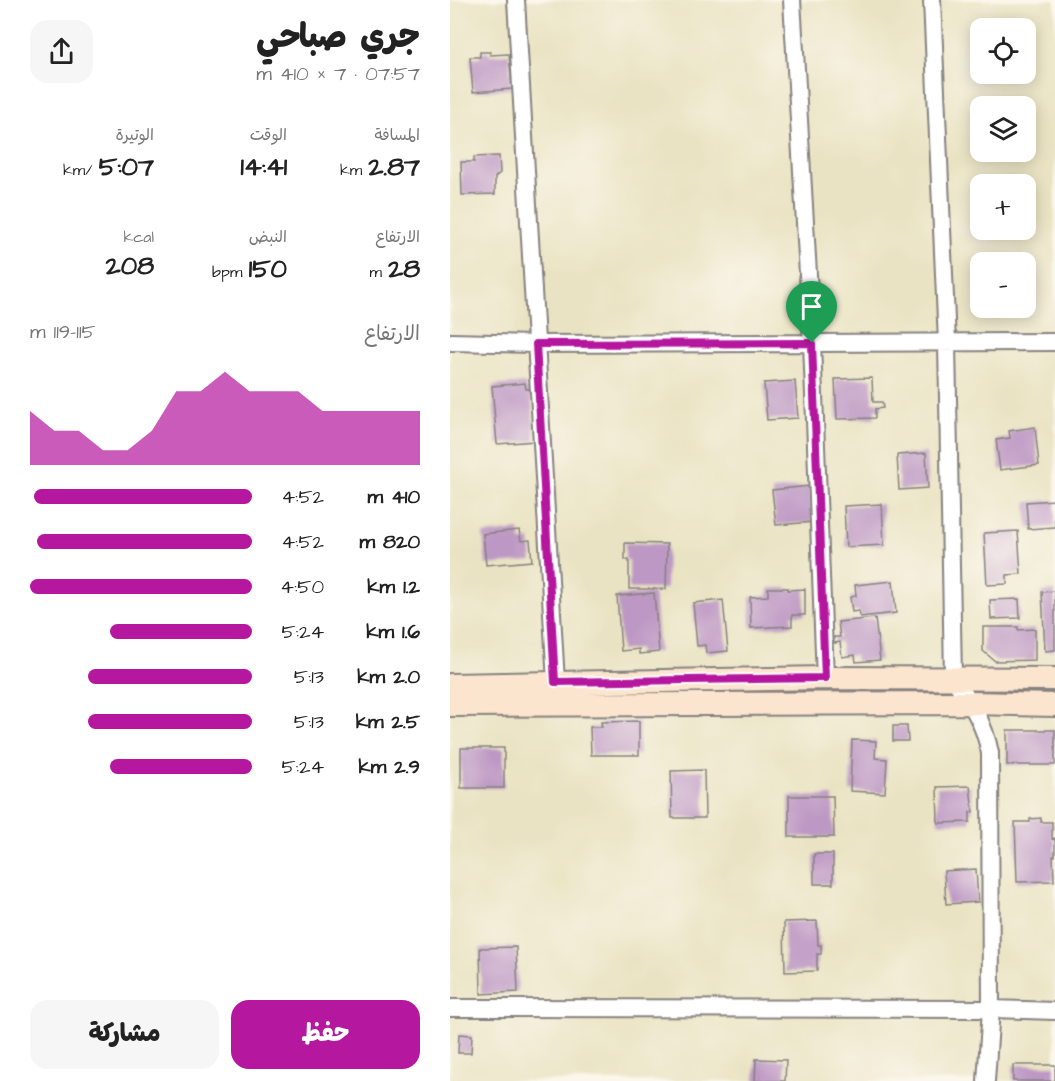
<!DOCTYPE html>
<html lang="ar">
<meta charset="utf-8">
<style>
body{margin:0;font-family:"Architects Daughter","Playpen Sans Arabic",sans-serif;background:#f6f6f6;color:#222;direction:rtl;height:100vh;display:flex;flex-direction:column;font-size:22px;white-space:nowrap}
*{box-sizing:border-box;margin:0}
p{font-size:20px;color:#767676}
.icon{flex:none;width:33px;height:33px;fill:none;stroke:currentColor;stroke-width:2;stroke-linecap:round;stroke-linejoin:round}
.map{position:relative;flex:1;overflow:hidden;direction:ltr}
.side{display:flex;flex-direction:column;background:#fff;width:450px}
.side>*{flex:none}
.controls{position:absolute;left:520px;top:18px;display:grid;gap:12px}
.controls a{display:grid;place-items:center;width:66px;height:66px;border-radius:12px;background:#fff;box-shadow:0 3px 15px #0003;font-size:30px}
.pin{position:absolute;display:grid;place-items:center;width:51px;height:51px;color:#fff;margin:-62px -26px;border-radius:50% 50% 50% 0;rotate:-45deg;box-shadow:0 0 6px #0007}
.pin .icon{rotate:45deg}
.round{display:grid;place-items:center;flex:none;width:63px;height:63px;border-radius:18px;background:#f6f6f6}
.head{display:flex;align-items:center;justify-content:space-between;height:102px;padding:0 30px}
h1{font-size:33px;font-weight:800;line-height:45px}
.metrics{display:grid;grid-template-columns:repeat(3,1fr);gap:9px;height:102px;padding:6px 30px}
.metrics div{display:grid;align-content:center}
.metrics b{font-size:26px;font-weight:800}
.metrics small{font-size:16px;font-weight:400}
.metrics p{font-size:16px}
.chart{height:168px;padding:12px 30px}
.chart p{display:flex;justify-content:space-between}
.chart svg{width:100%;height:108px;margin-top:6px;fill:#b5179e;opacity:.7}
.cta{display:flex;gap:12px;margin-top:auto;padding:12px 30px}
.cta a{flex:1;height:69px;border-radius:18px;background:#b5179e;color:#fff;font-size:24px;font-weight:800;line-height:69px;text-align:center}
.cta a+a{background:#f6f6f6;color:#222}
ul{padding:0 30px;list-style:none;font-size:20px}
li{display:grid;grid-template-columns:96px 72px 1fr;align-items:center;height:45px}
li i{height:15px;border-radius:8px;background:#b5179e}
main{display:flex;flex:1;min-height:0}
.map>svg:first-child{display:block}
</style>
<main>
<div class="map">
<svg width="605" height="1081" viewBox="0 0 605 1081">
<rect width="100%" height="100%" fill="#fbf7ec"/>
<filter id="ink" filterUnits="userSpaceOnUse"><feTurbulence type="fractalNoise" baseFrequency=".0167" numOctaves="2"/><feDisplacementMap in="SourceGraphic" scale="12" xChannelSelector="R" yChannelSelector="G"/><feConvolveMatrix kernelMatrix="1 2 1 2 8 2 1 2 1" color-interpolation-filters="sRGB"/></filter>
<filter id="wash" filterUnits="userSpaceOnUse"><feTurbulence type="fractalNoise" baseFrequency=".008" numOctaves="4" result="noise"/><feDisplacementMap in="SourceGraphic" scale="24" xChannelSelector="R" yChannelSelector="G"/><feGaussianBlur stdDeviation="1.35" result="paint"/><feColorMatrix in="noise" values="0 0 0 0 0 0 0 0 0 0 0 0 0 0 0 0 0 1.4 0 .05"/><feComposite in="paint" operator="in"/></filter>
<g filter="url(#wash)">
<rect width="100%" height="100%" fill="#eae3c3"/>
<g id="blocks">
<!-- building -->
<path fill="#bd98c4" d="M30,52H40V55L59,54L62,89L23,92L20,57H30Z
M49,156L50,173L45,177V194L12,195L11,162H24V157Z
M422,378L423,402H432L433,408L425,409V418L387,419L385,379Z
M345,381L348,418L317,420L314,383Z
M75,383L76,389H81L85,441L47,444L42,386Z
M585,427L589,465L550,470L546,440L560,438L559,431Z
M476,453L478,488L449,490L447,455Z
M360,486L363,522L326,525L322,490Z
M605,500V527L578,529L576,502Z
M432,504L434,545L396,547L394,506Z
M69,530L71,541L80,540L82,561L36,565L33,534Z
M568,531L571,574L557,575V584L537,585L534,533Z
M175,543L217,544L216,589H179V560H175Z
M443,581L446,613L410,617L409,611L402,612L400,597L406,596L405,585Z
M318,588H338V590L355,589V615H342V626L301,628L300,597L318,596Z
M605,591V650L595,651L592,592Z
M204,593L209,652L189,654V649L171,651L167,596Z
M569,599L570,618L541,619L540,600Z
M273,600L278,651L256,653L255,645L247,646L243,603Z
M425,618L430,660L406,662L405,655L392,657L390,642L384,643V637H390L388,622Z
M533,627H568V630L585,629V660L545,661L533,651Z
M189,721V755H141L140,727H152L151,722Z
M443,726H457L458,741H443Z
M557,730H605V765H557Z
M402,740L426,741L425,758L437,759L435,793L400,791Z
M11,748H54V788H11Z
M254,770L255,818H222L221,771Z
M520,786L523,812H520V822L488,823L487,787Z
M339,796H383L384,837H339Z
M591,818V822H602V839L605,838V856H603L604,881L567,882L565,822H580V819Z
M364,854H383V884H364Z
M526,869L528,902L496,904L494,871Z
M367,921L368,945H371V954H367V971L335,972L334,922Z
M66,947L68,992L31,994L30,948Z
M9,1034L22,1035L21,1053H8Z
M306,1059L336,1060L335,1081H305Z
M563,1065H605V1081H563Z"/>
</g>
</g>
<g filter="url(#ink)">
<use href="#blocks" fill-opacity="0" stroke="#86827f" stroke-width="1.5"/>
<g fill="none" stroke-linecap="round" stroke-linejoin="round">
<!-- street casing -->
<g stroke="#86827f" stroke-width="20">
<path id="street" d="M66,0L106,682
M342,0L362,343L375,678
M482,0L497,343L503,678C521,703 534,722 540,753L541,1009L536,1081
M0,342L86,344L605,342
M0,1008L541,1009L605,1011"/>
</g>
<!-- secondary casing -->
<g stroke="#86827f" stroke-width="26">
<path id="secondary" d="M0,685L375,678L605,679
M0,705L522,703L605,705"/>
</g>
<!-- street -->
<use href="#street" stroke="#fff" stroke-width="16"/>
<!-- secondary -->
<use href="#secondary" stroke="#fce5cf" stroke-width="22"/>
</g>
</g>
<g fill="none" stroke-linecap="round" stroke-linejoin="round" filter="url(#ink)">
<!-- route casing -->
<g stroke="#fff" stroke-width="12">
<path id="route" d="M362,343L375,678L105,682L86,344Z"/>
</g>
<!-- route -->
<use href="#route" stroke="#b5179e" stroke-width="8"/>
</g>
</svg>
<div class="controls">
<a><svg class="icon" aria-label="locate" viewBox="0 0 24 24"><circle cx="12" cy="12" r="6"/><path d="M12 2v4M12 18v4M2 12h4M18 12h4"/></svg></a>
<a><svg class="icon" aria-label="layers" viewBox="0 0 24 24"><path d="M12 4l9 5-9 5-9-5zM3 14l9 5 9-5"/></svg></a>
<a>+</a>
<a>−</a>
</div>
<div class="pin" style="left:362px;top:343px;background:#1e9e55"><svg class="icon" aria-label="arrive" viewBox="0 0 24 24"><path d="M6 21V4h12l-3 4 3 4H6"/></svg></div>
</div>
<section class="side">
<div class="head"><div><h1>جري صباحي</h1><p>07:57 · 7 × 410 m</p></div><a class="round"><svg class="icon" aria-label="share" viewBox="0 0 24 24"><path d="M12 15V3M7 8l5-5 5 5M5 13v7h14v-7"/></svg></a></div>
<div class="metrics">
<div><p>المسافة</p><b>2.87<small> km</small></b></div>
<div><p>الوقت</p><b>14:41</b></div>
<div><p>الوتيرة</p><b>5:07<small> /km</small></b></div>
</div>
<div class="metrics">
<div><p>الارتفاع</p><b>28<small> m</small></b></div>
<div><p>النبض</p><b>150<small> bpm</small></b></div>
<div><p>kcal</p><b>208</b></div>
</div>
<div class="chart"><p><span>الارتفاع</span>115–119 m</p>
<svg viewBox="0 0 160 44" preserveAspectRatio="none"><path d="M0 44V22L10 30L20 30L30 38L40 38L50 30L60 14L70 14L80 6L90 14L100 14L110 14L120 22L130 22L140 22L150 22L160 22V44z"/></svg>
</div>
<ul>
<li><b>410 m</b>4:52<i style="width:98%"></i></li>
<li><b>820 m</b>4:52<i style="width:97%"></i></li>
<li><b>1.2 km</b>4:50<i style="width:100%"></i></li>
<li><b>1.6 km</b>5:24<i style="width:64%"></i></li>
<li><b>2.0 km</b>5:13<i style="width:74%"></i></li>
<li><b>2.5 km</b>5:13<i style="width:74%"></i></li>
<li><b>2.9 km</b>5:24<i style="width:64%"></i></li>
</ul>
<div class="cta"><a>حفظ</a><a>مشاركة</a></div>
</section>
</main>
